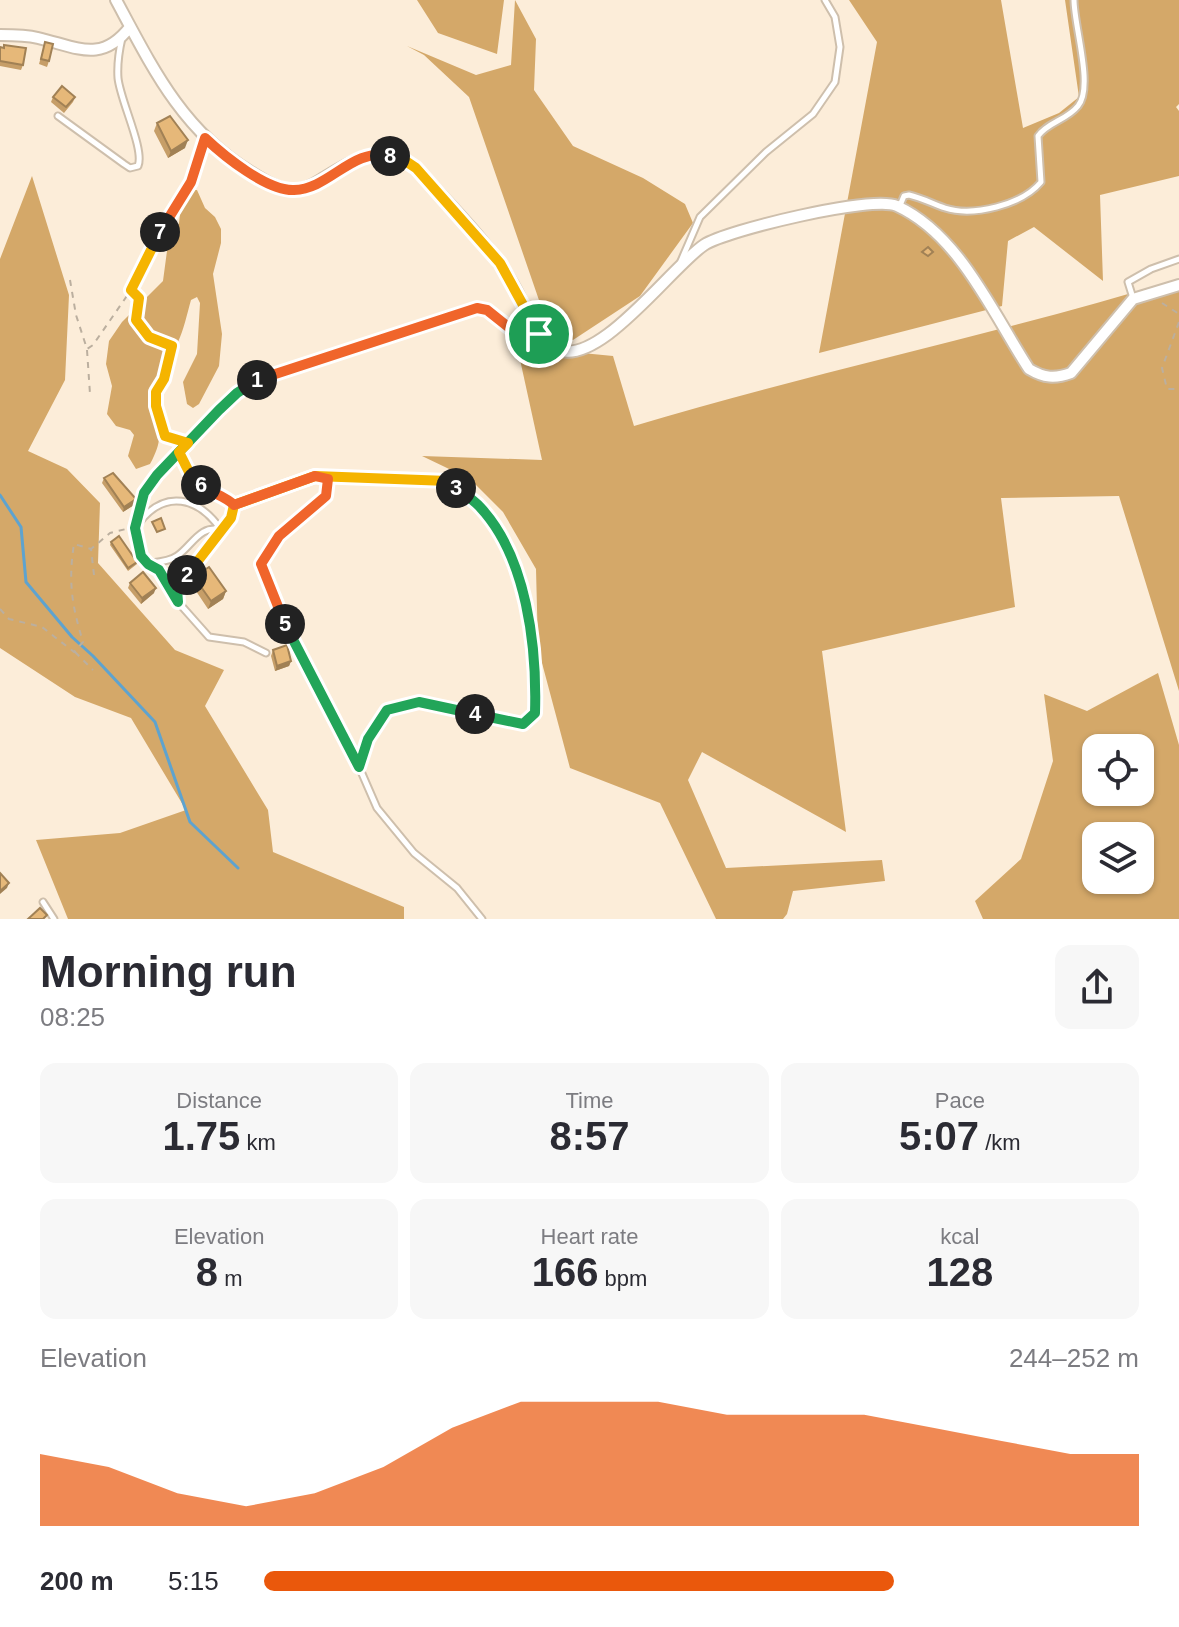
<!DOCTYPE html>
<meta charset="utf-8">
<style>
body{margin:0;font-family:Helvetica,sans-serif;background:#f7f7f7;color:#2b2b33;height:100vh;display:flex;flex-direction:column;font-size:30px;white-space:nowrap}
*{box-sizing:border-box;margin:0}
p{font-size:26px;color:#7c7c81}
.icon{flex:none;width:44px;height:44px;fill:none;stroke:currentColor;stroke-width:2;stroke-linecap:round;stroke-linejoin:round}
.map{position:relative;height:919px;overflow:hidden}
.panel{display:flex;flex-direction:column;background:#fff;flex:1}
.panel>*{flex:none}
.buttons{position:absolute;left:1082px;top:734px;display:grid;gap:16px}
.buttons a{display:grid;place-items:center;width:72px;height:72px;border-radius:16px;background:#fff;box-shadow:0 2px 6px #0004;font-size:40px}
.pin{position:absolute;display:grid;place-items:center;width:68px;height:68px;color:#fff;margin:-34px;border:4px solid #fff;border-radius:50%;box-shadow:0 2px 8px #0007}
.km{position:absolute;width:40px;height:40px;margin:-20px;border-radius:50%;background:#222;color:#fff;font-size:22px;line-height:40px;text-align:center}
.round{display:grid;place-items:center;flex:none;width:84px;height:84px;border-radius:16px;background:#f7f7f7}
.overview{display:flex;align-items:center;justify-content:space-between;height:136px;padding:0 40px}
h1{font-size:44px;font-weight:800;line-height:60px}
.metrics{display:grid;grid-template-columns:repeat(3,1fr);gap:12px;height:136px;padding:8px 40px}
.metrics div{display:grid;align-content:center;border-radius:16px;background:#f7f7f7;text-align:center}
.metrics b{font-size:40px;font-weight:800}
.metrics small{font-size:22px;font-weight:400}
.metrics p{font-size:22px}
.chart{height:224px;padding:16px 40px}
.chart p{display:flex;justify-content:space-between}
.chart svg{width:100%;height:144px;margin-top:8px;fill:#ea580c;opacity:.7}
ul{padding:0 40px;list-style:none;font-size:26px}
li{display:grid;grid-template-columns:128px 96px 1fr;align-items:center;height:60px}
li i{height:20px;border-radius:10px;background:#ea580c}
.map>svg:first-child{display:block}
</style>
<div class="map">
<svg width="1179" height="919" viewBox="0 0 1179 919">
<rect width="100%" height="100%" fill="#fcedd9"/>
<!-- forest -->
<path fill="#d4a869" fill-rule="evenodd" d="M417,0H504L497,54L438,33Z
M515,0L536,39L534,90L573,146L643,178L685,204L693,223L640,296L573,340L551,335L469,97L424,55L407,46L476,75L511,65Z
M849,0H1001L1023,128L1059,113L1079,97L1065,0H1179V104L1176,107L1179,111V176L1100,195L1103,281L1034,227L1008,241L1002,306L819,353L877,42Z
M32,176L69,295L65,380L28,451L67,469L100,503L98,563L175,650L224,670L205,706L268,810L273,852L404,907V919H68L36,840L120,833L186,810L131,718L75,697L0,648V259Z
M190,190H197L205,208L215,217L221,229V243L213,274L222,334L219,366L199,404L193,408L187,404L183,382L197,354L200,303L197,297L191,300C187,314 184,329 178,342C170,360 153,380 151,399C148,431 171,425 150,464L136,469L128,456L134,435L130,430L116,426L107,414L112,386L106,364L109,341L122,322L163,281L167,251L179,223L182,198Z
M1179,279V691L1119,496L1001,498L1015,607L822,651L846,832L702,752L688,780L726,868L882,860L885,881L793,891L787,914L783,919H716L660,803L570,768L538,648L536,569L503,512L470,479L422,456L542,460L519,355L531,348L613,356L634,426C814,372 999,334 1179,279Z
M1158,673L1179,745V919H983L975,901L1021,859L1053,761L1044,694L1087,711ZM1096,748H1140V792H1096ZM1096,836H1140V880H1096Z"/>
<g fill="none" stroke-linecap="round" stroke-linejoin="round">
<!-- stream -->
<path stroke="#5ea3cf" stroke-width="3" d="M0,495L21,527L26,582L72,637L93,656L155,722L190,822L238,868"/>
<!-- lane casing -->
<g stroke="#cebfac" stroke-width="9">
<path id="lane" d="M58,116L124,164L130,168L138,166C145,150 120,100 118,78C117,64 119,51 122,38
M896,205L901,203L904,196L909,195C922,198 933,204 945,208C973,217 1022,205 1041,182L1038,136C1048,122 1067,120 1078,106C1094,87 1074,26 1074,0
M681,261L700,217L766,152L813,114L835,82L840,47L835,17L825,0
M1133,298L1128,282L1151,269L1179,259
M179,452C187,468 196,482 212,492C220,497 227,498 234,505L315,476L328,479L326,496L279,536L261,564L283,620L353,753L377,808L414,853L457,888L482,919
M138,524C165,488 199,497 222,531
M151,563C160,562 170,561 177,556C192,546 200,524 221,530
M177,597V589L231,518L234,505
M266,653L244,642L209,637L178,602L159,570L141,556L135,528L144,493L157,475L219,410L237,393L268,375L477,308L487,310L531,345L539,342V335
M43,902L54,919"/>
</g>
<!-- street casing -->
<g stroke="#cebfac" stroke-width="14">
<path id="street" d="M116,0C152,67 182,130 249,171C262,179 278,190 293,190C304,190 313,185 322,179C357,158 378,144 416,168C450,205 487,241 513,284C525,304 534,338 556,349C597,370 672,266 704,245C727,230 873,195 897,206C960,235 993,314 1029,369C1044,378 1055,379 1071,373L1133,299L1179,285
M0,35C13,35 26,35 38,38C77,47 101,64 130,27"/>
</g>
<!-- path -->
<path stroke="#bbaf9f" stroke-width="2" stroke-dasharray="6 6" stroke-linecap="butt" d="M70,280L76,315L87,349L93,345L131,290L165,223L191,182L202,147
M132,291L139,298L136,320L149,337L172,346L164,379L156,392V406L165,436L180,441
M1162,303L1179,314
M1179,322L1162,368L1167,389H1179
M87,350L90,394
M337,479L448,481L481,507L509,551L518,574L529,627L536,686L535,713L523,724L419,702L387,710L368,739L363,754
M94,575L91,549L110,533L126,529
M0,609L9,619L42,627L74,652L83,642C72,606 68,582 74,544L91,549
M75,652L93,670"/>
<!-- lane -->
<use href="#lane" stroke="#fff" stroke-width="5"/>
<!-- street -->
<use href="#street" stroke="#fff" stroke-width="10"/>
</g>
<!-- wall -->
<path fill="#c69e68" d="M45,42L49,61L47,67L39,64Z
M0,47L23,65L21,70L0,66Z
M53,97H75L73,102L64,113L51,102Z
M157,123L185,148L168,158L154,131Z
M104,478L136,499L134,505L123,512L102,483Z
M111,542L137,562V564L128,571L110,545Z
M194,577L226,591L223,599L208,609L192,585Z
M130,583L154,593L141,604L128,588Z
M273,650L291,661L289,666L275,671L271,656Z"/>
<!-- shaded-wall -->
<path fill="#a18155" d="M188,140L185,148L168,158L171,151Z
M136,499L134,505L123,512L124,507Z
M156,588L154,593L141,604L142,598Z
M226,591L223,599L208,609L211,601Z
M291,661L289,666L275,671L277,666Z
M9,883L7,888L0,894V891Z"/>
<!-- building -->
<path fill="#e6b879" stroke="#a18155" stroke-width="2" d="M45,42L53,44L49,61L41,59Z
M4,45L26,48L23,65L0,61V47L4,48Z
M62,86L75,97L66,107L53,97Z
M170,116L188,140L171,151L157,123Z
M928,247L933,252L928,256L922,252Z
M113,473L136,499L124,507L104,478Z
M161,518L165,529L157,532L152,522Z
M119,536L137,562L128,568L111,542Z
M209,567L226,591L211,601L194,577Z
M143,572L156,588L142,598L130,583Z
M287,645L291,661L277,666L273,650Z
M0,873L9,883L0,891Z
M40,908L47,915L43,919H28Z"/>
<g fill="none" stroke-linecap="round" stroke-linejoin="round">
<!-- split-1 casing -->
<g stroke="#fff" stroke-width="16">
<path id="split-1" d="M257,380L477,308L487,310L531,345L539,342V334"/>
</g>
<!-- split-2 casing -->
<g stroke="#fff" stroke-width="16">
<path id="split-2" d="M187,575L177,589L178,602L159,570L148,564L141,556L135,528L144,493L157,475L219,410L237,393L257,380"/>
</g>
<!-- split-3 casing -->
<g stroke="#fff" stroke-width="16">
<path id="split-3" d="M187,575L231,518L234,505L315,476L448,481L456,488"/>
</g>
<!-- split-4 casing -->
<g stroke="#fff" stroke-width="16">
<path id="split-4" d="M456,488C464,494 474,500 480,507C527,557 537,647 535,713L523,724L475,714"/>
</g>
<!-- split-5 casing -->
<g stroke="#fff" stroke-width="16">
<path id="split-5" d="M285,624L359,767L368,739L387,710L419,702L475,714"/>
</g>
<!-- split-6 casing -->
<g stroke="#fff" stroke-width="16">
<path id="split-6" d="M201,485C211,493 225,496 234,505L315,476L328,479L326,496L279,536L261,564L285,624"/>
</g>
<!-- split-7 casing -->
<g stroke="#fff" stroke-width="16">
<path id="split-7" d="M160,232L131,290L139,298L136,320L149,337L172,346L164,379L156,392V406L165,436L188,443L179,452L189,472L201,485"/>
</g>
<!-- split-8 casing -->
<g stroke="#fff" stroke-width="16">
<path id="split-8" d="M160,232L191,182L205,138C224,156 267,191 294,190C330,189 352,147 390,156"/>
</g>
<!-- split-9 casing -->
<g stroke="#fff" stroke-width="16">
<path id="split-9" d="M390,156L401,158L416,168L500,263L539,334"/>
</g>
<!-- split-1 -->
<use href="#split-1" stroke="#f0652b" stroke-width="10"/>
<!-- split-2 -->
<use href="#split-2" stroke="#22a559" stroke-width="10"/>
<!-- split-3 -->
<use href="#split-3" stroke="#f5b400" stroke-width="10"/>
<!-- split-4 -->
<use href="#split-4" stroke="#22a559" stroke-width="10"/>
<!-- split-5 -->
<use href="#split-5" stroke="#22a559" stroke-width="10"/>
<!-- split-6 -->
<use href="#split-6" stroke="#f0652b" stroke-width="10"/>
<!-- split-7 -->
<use href="#split-7" stroke="#f5b400" stroke-width="10"/>
<!-- split-8 -->
<use href="#split-8" stroke="#f0652b" stroke-width="10"/>
<!-- split-9 -->
<use href="#split-9" stroke="#f5b400" stroke-width="10"/>
</g>
</svg>
<div class="buttons">
<a><svg class="icon" aria-label="locate" viewBox="0 0 24 24"><circle cx="12" cy="12" r="6"/><path d="M12 2v4M12 18v4M2 12h4M18 12h4"/></svg></a>
<a><svg class="icon" aria-label="layers" viewBox="0 0 24 24"><path d="M12 4l9 5-9 5-9-5zM3 14l9 5 9-5"/></svg></a>
</div>
<div class="pin" style="left:539px;top:334px;background:#1e9e55"><svg class="icon" aria-label="arrive" viewBox="0 0 24 24"><path d="M6 21V4h12l-3 4 3 4H6"/></svg></div>
<b class="km" style="left:257px;top:380px">1</b>
<b class="km" style="left:187px;top:575px">2</b>
<b class="km" style="left:456px;top:488px">3</b>
<b class="km" style="left:475px;top:714px">4</b>
<b class="km" style="left:285px;top:624px">5</b>
<b class="km" style="left:201px;top:485px">6</b>
<b class="km" style="left:160px;top:232px">7</b>
<b class="km" style="left:390px;top:156px">8</b>
</div>
<section class="panel">
<div class="overview"><div><h1>Morning run</h1><p>08:25</p></div><a class="round"><svg class="icon" aria-label="share" viewBox="0 0 24 24"><path d="M12 15V3M7 8l5-5 5 5M5 13v7h14v-7"/></svg></a></div>
<div class="metrics">
<div><p>Distance</p><b>1.75<small> km</small></b></div>
<div><p>Time</p><b>8:57</b></div>
<div><p>Pace</p><b>5:07<small> /km</small></b></div>
</div>
<div class="metrics">
<div><p>Elevation</p><b>8<small> m</small></b></div>
<div><p>Heart rate</p><b>166<small> bpm</small></b></div>
<div><p>kcal</p><b>128</b></div>
</div>
<div class="chart"><p><span>Elevation</span>244–252 m</p>
<svg viewBox="0 0 160 44" preserveAspectRatio="none"><path d="M0 44V22L10 26L20 34L30 38L40 34L50 26L60 14L70 6L80 6L90 6L100 10L110 10L120 10L130 14L140 18L150 22L160 22V44z"/></svg>
</div>
<ul>
<li><b>200 m</b>5:15<i style="width:72%"></i></li>
</ul>
</section>
